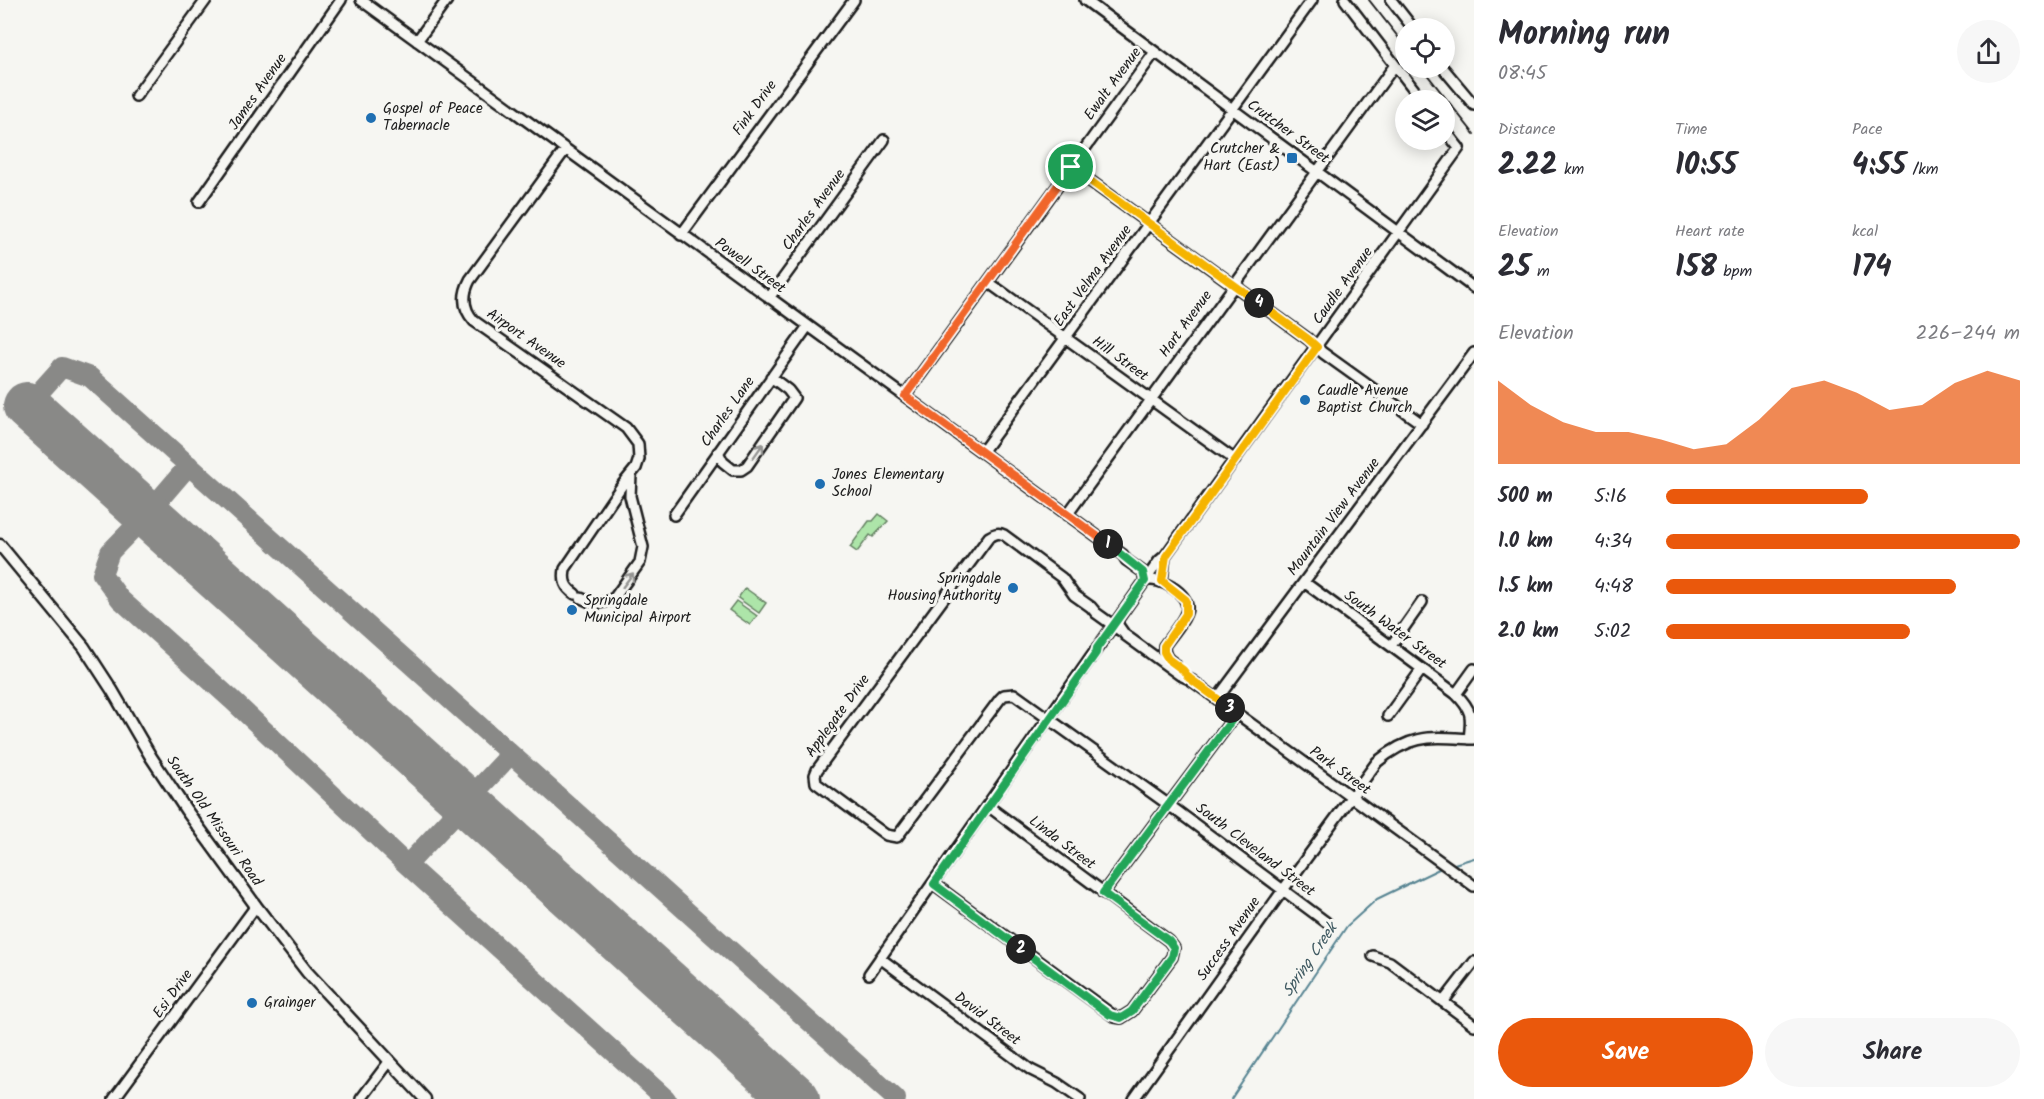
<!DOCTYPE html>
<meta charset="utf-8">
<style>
body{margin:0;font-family:Kalam,sans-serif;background:#f7f7f7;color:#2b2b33;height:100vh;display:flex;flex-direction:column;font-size:22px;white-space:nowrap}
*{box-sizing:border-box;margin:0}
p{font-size:20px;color:#7c7c81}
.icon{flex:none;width:33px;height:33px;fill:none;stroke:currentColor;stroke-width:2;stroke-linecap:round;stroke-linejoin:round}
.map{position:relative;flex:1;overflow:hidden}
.side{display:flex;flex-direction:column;background:#fff;width:570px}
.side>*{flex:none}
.fabs{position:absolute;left:1395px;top:18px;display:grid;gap:12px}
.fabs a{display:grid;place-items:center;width:60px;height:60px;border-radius:50%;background:#fff;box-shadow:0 3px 15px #0003;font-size:30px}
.pin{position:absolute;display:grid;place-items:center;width:51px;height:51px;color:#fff;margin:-26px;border:3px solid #fff;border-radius:50%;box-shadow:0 2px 6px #0007}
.km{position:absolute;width:30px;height:30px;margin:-15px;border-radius:50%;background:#222;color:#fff;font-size:16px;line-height:30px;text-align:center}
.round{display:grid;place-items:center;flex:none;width:63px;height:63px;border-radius:32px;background:#f7f7f7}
.head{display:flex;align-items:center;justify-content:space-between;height:102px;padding:0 24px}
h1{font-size:33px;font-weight:800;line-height:45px}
.figures{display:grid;grid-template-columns:repeat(3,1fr);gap:9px;height:102px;padding:6px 24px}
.figures div{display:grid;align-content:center}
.figures b{font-size:30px;font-weight:800}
.figures small{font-size:16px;font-weight:400}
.figures p{font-size:16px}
.chart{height:168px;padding:12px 24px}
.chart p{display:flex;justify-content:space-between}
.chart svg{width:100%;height:108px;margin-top:6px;fill:#ea580c;opacity:.7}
.primary-button{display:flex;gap:12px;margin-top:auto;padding:12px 24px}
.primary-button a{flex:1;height:69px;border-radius:36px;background:#ea580c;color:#fff;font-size:24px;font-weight:800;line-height:69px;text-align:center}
.primary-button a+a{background:#f7f7f7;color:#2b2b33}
ul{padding:0 24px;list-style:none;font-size:20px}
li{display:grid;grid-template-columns:96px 72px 1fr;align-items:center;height:45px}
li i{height:15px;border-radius:8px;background:#ea580c}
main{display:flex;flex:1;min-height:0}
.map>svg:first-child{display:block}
</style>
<main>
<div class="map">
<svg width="1474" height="1099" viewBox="0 0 1474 1099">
<rect width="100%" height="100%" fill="#f6f6f2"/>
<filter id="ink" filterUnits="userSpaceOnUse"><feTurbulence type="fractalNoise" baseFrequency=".0167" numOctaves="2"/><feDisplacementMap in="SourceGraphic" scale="12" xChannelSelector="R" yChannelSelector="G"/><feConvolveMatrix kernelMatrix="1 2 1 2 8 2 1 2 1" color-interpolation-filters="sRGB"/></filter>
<g filter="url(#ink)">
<!-- green -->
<path fill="#ade5a9" stroke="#648062" stroke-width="1.5" d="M879,514L888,521L873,537L870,535L857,552L850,547L869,521H873Z
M745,588L766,603L759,613L738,598Z
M736,601L757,616L750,625L729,610Z"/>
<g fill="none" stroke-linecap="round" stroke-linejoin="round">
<!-- stream -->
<path stroke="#578492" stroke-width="2" d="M1451,865L1474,858
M1231,1099L1347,926L1377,899L1443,867"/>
<!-- taxiway -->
<path stroke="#898987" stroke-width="20" d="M27,406L62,367L90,377L896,1099
M189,465L147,514L110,552L102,574L120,599L232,700L407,865L666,1099
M407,865L510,755"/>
<!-- runway -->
<path stroke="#898987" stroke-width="48" d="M27,406L796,1099"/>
<!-- minor casing -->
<g stroke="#1c1c1c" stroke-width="14">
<path id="minor" d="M361,0L1123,555L1126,560L1143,572L1145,581
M1085,0L1474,288
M1345,0L1422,100
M1391,0L1413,28
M417,41L447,0
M1443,68L1474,105
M136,96L206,0
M1444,129L1459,148L1165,556L1159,561L1118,619V625L1125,635L1180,675L1191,680L1474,886
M565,150L470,280C462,295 463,309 474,321L626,428L638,444L639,459L636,468L623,484L565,569C563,581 565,587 575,594
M1071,167L1308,339L1323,353L1422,424
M199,202L341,0
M681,235L854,0
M988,282L1235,460
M769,298L884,140
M905,396L1155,52
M718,452L723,462L733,470H741L747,466L794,398L788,390L771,377
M982,452L1312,0
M674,515L808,326
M1067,515L1395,65
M1145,581C1159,576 1189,593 1187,609C1186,619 1170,637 1164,646C1164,655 1167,659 1175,664
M1162,581L1165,556
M1304,582L1456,694C1472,710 1472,716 1469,739
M581,598L594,604L609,601L615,597L640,562L643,547L630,496L631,475
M1121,631L1096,613L1091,607L1074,595L1062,578L1004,535C998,532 994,534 989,537L817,770L815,775L816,783L886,835L897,837L1000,699L1004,695L1014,694L1169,805L1326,922
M1391,646L1422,602
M1456,694L1474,669
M1217,699L1474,353
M1388,716L1422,669
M934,884L1115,1017L1121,1018L1132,1011L1172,957L1174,948L1169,941L988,806
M1103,893L1237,713
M1373,956L1390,962L1474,1025
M880,958L1031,1070L1057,1083L1080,1099
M869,974L1117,620
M1443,1002L1474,962
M114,1099L256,906
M361,1099L389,1062
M1134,1099L1283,890L1377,762C1412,733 1431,737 1474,739"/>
</g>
<!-- major casing -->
<g stroke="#1c1c1c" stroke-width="15">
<path id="major" d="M0,545L84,647L112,690L151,757L186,810L256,906L307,972L425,1099"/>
</g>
<!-- minor -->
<use href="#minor" stroke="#f6f6f2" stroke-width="9"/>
<!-- major -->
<use href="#major" stroke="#f6f6f2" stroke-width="10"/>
<!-- rail -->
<path stroke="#1c1c1c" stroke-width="2" d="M1369,0L1406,47
M1422,68L1474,134"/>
</g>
<!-- one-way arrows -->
<defs><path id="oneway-shaft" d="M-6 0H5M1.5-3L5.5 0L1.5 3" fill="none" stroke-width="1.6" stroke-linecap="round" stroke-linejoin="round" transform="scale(1.5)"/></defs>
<g stroke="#949492">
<use href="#oneway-shaft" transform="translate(758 451) rotate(-55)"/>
<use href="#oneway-shaft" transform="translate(628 580) rotate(-53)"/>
</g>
</g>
<g fill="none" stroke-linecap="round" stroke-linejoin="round" filter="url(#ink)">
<!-- split-1 casing -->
<g stroke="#fff" stroke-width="12">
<path id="split-1" d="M1071,167L905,396L1108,544"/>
</g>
<!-- split-2 casing -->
<g stroke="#fff" stroke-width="12">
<path id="split-2" d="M1021,949L934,884L1096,653L1097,648L1145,581L1143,572L1108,544"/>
</g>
<!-- split-3 casing -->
<g stroke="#fff" stroke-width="12">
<path id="split-3" d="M1021,949L1110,1015L1121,1018L1132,1011L1172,957L1174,948L1169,941L1103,893L1237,713L1230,708"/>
</g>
<!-- split-4 casing -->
<g stroke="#fff" stroke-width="12">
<path id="split-4" d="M1230,708L1189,678L1183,670L1168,659L1164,652V646L1186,614V600L1162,581L1166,556L1317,347L1308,339L1259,303"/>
</g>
<!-- split-5 casing -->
<g stroke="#fff" stroke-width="12">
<path id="split-5" d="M1071,167L1259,303"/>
</g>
<!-- split-1 -->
<use href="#split-1" stroke="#f0652b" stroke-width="8"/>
<!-- split-2 -->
<use href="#split-2" stroke="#22a559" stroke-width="8"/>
<!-- split-3 -->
<use href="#split-3" stroke="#22a559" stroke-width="8"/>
<!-- split-4 -->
<use href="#split-4" stroke="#f5b400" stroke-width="8"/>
<!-- split-5 -->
<use href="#split-5" stroke="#f5b400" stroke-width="8"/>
</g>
<!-- markers -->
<g fill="#1f6fb2" stroke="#f6f6f2" stroke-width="2">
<circle cx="371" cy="118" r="6"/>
<rect x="1286" y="152" width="12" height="12" rx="3"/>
<circle cx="1305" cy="400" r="6"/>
<circle cx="820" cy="484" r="6"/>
<circle cx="1013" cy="588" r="6"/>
<circle cx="572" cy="610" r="6"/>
<circle cx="252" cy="1003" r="6"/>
</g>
<g text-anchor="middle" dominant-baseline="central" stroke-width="6" stroke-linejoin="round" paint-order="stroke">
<!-- street labels -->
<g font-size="15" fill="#1c1c1c" stroke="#f6f6f2">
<text transform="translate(1113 84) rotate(-54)">Ewalt Avenue</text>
<text transform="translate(258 92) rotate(-55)">James Avenue</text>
<text transform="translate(755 108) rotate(-54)">Fink Drive</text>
<text transform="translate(1288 132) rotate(36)">Crutcher Street</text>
<text transform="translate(814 210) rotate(-54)">Charles Avenue</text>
<text transform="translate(750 266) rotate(36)">Powell Street</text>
<text transform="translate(1093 276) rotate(-54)">East Velma Avenue</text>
<text transform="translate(1343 286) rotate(-54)">Caudle Avenue</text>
<text transform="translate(1186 324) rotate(-54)">Hart Avenue</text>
<text transform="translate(526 339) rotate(35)">Airport Avenue</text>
<text transform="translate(1120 359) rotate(36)">Hill Street</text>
<text transform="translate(728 412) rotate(-55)">Charles Lane</text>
<text transform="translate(1334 517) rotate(-53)">Mountain View Avenue</text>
<text transform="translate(1395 630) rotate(36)">South Water Street</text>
<text transform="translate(838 716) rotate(-54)">Applegate Drive</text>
<text transform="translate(1340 771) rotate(36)">Park Street</text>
<text transform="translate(214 821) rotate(55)">South Old Missouri Road</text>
<text transform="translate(1062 843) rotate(37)">Linda Street</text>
<text transform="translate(1255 850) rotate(37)">South Cleveland Street</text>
<text transform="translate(1229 939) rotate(-55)">Success Avenue</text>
<text transform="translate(173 994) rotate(-54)">Esi Drive</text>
<text transform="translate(987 1019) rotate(37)">David Street</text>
</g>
<!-- poi labels -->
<g font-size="15" fill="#1c1c1c" stroke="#f6f6f2" text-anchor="start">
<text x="383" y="109">Gospel of Peace<tspan x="383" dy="17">Tabernacle</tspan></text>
<text x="1280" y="149" text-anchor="end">Crutcher &amp;<tspan x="1280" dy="17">Hart (East)</tspan></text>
<text x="1317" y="391">Caudle Avenue<tspan x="1317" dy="17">Baptist Church</tspan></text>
<text x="832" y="475">Jones Elementary<tspan x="832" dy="17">School</tspan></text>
<text x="1001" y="579" text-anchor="end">Springdale<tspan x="1001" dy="17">Housing Authority</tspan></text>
<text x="584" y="601">Springdale<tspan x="584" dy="17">Municipal Airport</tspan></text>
<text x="264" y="1003">Grainger</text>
</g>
<!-- water labels -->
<g font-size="16" font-style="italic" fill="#3f5961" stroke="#f6f6f2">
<text transform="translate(1310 960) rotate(-56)">Spring Creek</text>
</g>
</g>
</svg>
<div class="fabs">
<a><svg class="icon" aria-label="locate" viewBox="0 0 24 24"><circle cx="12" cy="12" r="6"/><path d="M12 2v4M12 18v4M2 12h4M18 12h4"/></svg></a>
<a><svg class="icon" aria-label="layers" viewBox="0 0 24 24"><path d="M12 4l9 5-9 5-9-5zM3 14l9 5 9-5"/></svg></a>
</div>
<div class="pin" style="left:1071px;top:167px;background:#1e9e55"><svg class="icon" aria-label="arrive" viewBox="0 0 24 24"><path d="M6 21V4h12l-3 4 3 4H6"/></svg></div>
<b class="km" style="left:1108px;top:544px">1</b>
<b class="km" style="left:1021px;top:949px">2</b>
<b class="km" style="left:1230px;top:708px">3</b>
<b class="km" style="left:1259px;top:303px">4</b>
</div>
<section class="side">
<div class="head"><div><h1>Morning run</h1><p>08:45</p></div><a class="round"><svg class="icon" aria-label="share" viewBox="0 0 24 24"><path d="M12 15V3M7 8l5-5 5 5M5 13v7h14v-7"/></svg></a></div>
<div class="figures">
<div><p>Distance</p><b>2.22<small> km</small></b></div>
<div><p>Time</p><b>10:55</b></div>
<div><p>Pace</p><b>4:55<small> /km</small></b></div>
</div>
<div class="figures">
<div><p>Elevation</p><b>25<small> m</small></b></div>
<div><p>Heart rate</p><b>158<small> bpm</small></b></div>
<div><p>kcal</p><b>174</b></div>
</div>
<div class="chart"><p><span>Elevation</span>226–244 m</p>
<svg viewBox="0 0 160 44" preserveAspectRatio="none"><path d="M0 44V10L10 20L20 27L30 31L40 31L50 34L60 38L70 36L80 26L90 13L100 10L110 15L120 22L130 20L140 11L150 6L160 10V44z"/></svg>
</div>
<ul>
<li><b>500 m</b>5:16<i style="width:57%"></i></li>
<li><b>1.0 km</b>4:34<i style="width:100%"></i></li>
<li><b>1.5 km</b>4:48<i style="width:82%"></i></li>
<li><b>2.0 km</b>5:02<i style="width:69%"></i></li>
</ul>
<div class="primary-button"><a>Save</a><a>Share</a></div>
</section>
</main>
